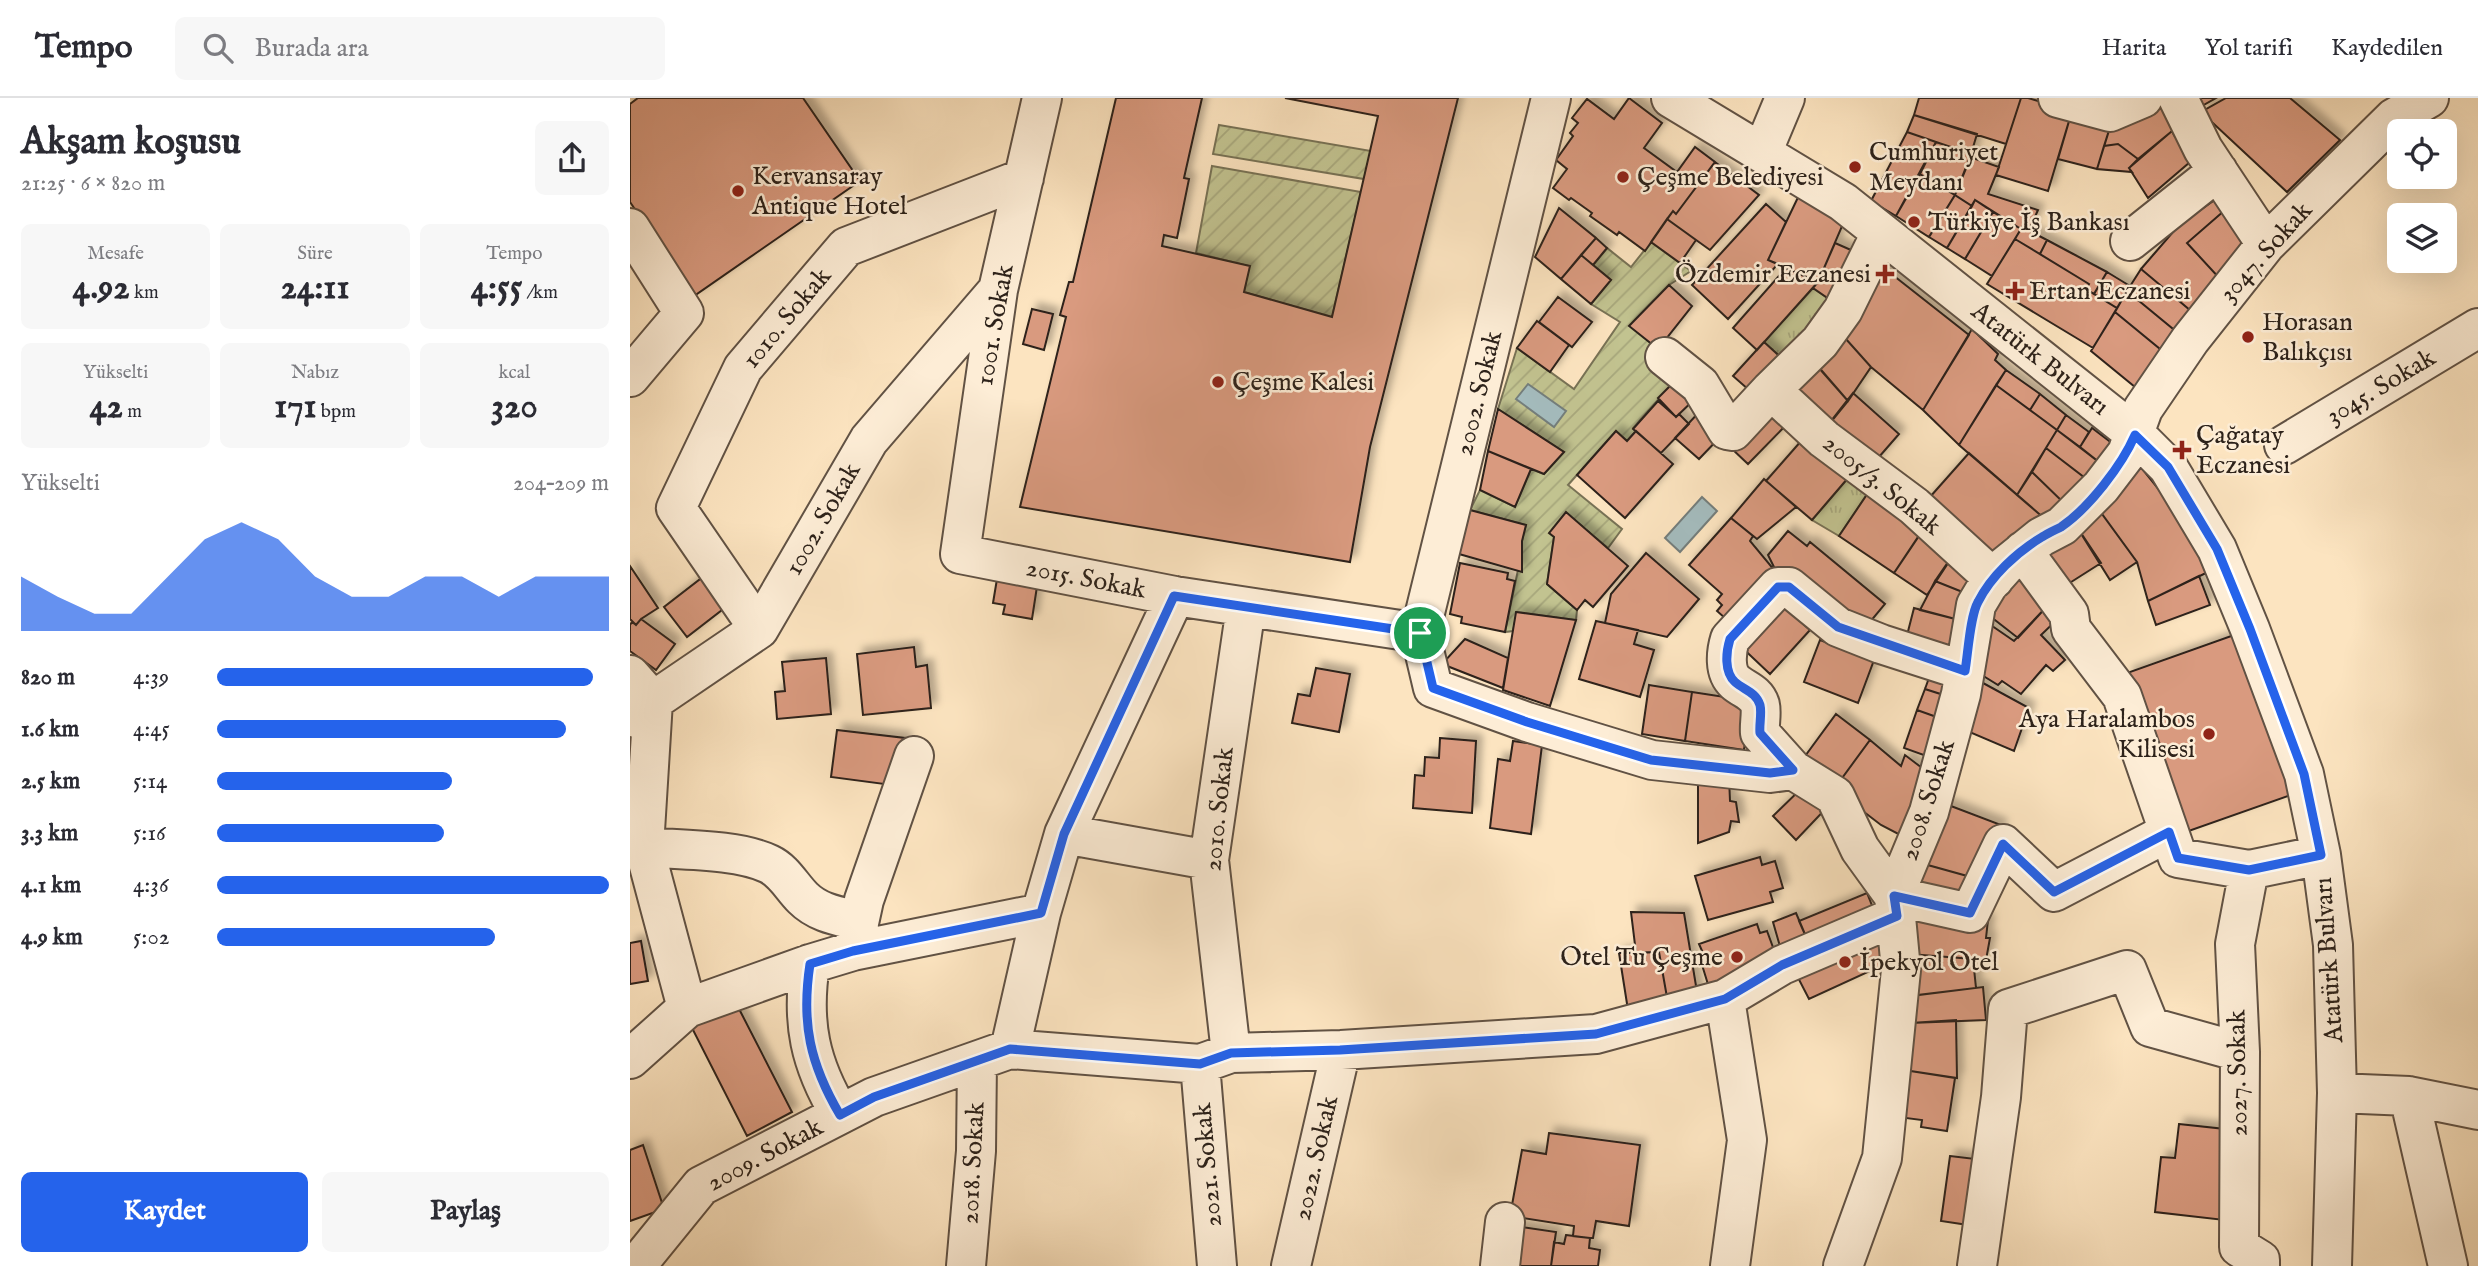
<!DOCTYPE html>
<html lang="tr">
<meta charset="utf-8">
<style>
body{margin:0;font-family:"IM FELL English",serif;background:#f7f7f7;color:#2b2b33;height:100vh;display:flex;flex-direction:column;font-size:26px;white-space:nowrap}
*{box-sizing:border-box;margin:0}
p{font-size:23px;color:#7c7c81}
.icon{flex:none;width:38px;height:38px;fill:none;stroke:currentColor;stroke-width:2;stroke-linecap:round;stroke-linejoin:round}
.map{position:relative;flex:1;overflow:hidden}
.side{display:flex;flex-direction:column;background:#fff;width:630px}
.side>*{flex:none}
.controls{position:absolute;left:1757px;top:21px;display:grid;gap:14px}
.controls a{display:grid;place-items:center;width:70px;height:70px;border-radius:10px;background:#fff;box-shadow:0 7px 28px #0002;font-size:35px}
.pin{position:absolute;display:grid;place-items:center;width:60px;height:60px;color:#fff;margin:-30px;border:4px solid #fff;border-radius:50%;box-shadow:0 2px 7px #0007}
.round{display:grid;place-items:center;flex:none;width:74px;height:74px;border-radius:10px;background:#f7f7f7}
.head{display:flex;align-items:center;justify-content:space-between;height:119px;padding:0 21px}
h1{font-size:38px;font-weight:800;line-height:52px}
.figures{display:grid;grid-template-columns:repeat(3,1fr);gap:10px;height:119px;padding:7px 21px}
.figures div{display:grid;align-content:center;border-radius:10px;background:#f7f7f7;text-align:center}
.figures b{font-size:35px;font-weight:800}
.figures small{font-size:19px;font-weight:400}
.figures p{font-size:19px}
.chart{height:196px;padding:14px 21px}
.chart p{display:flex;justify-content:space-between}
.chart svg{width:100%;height:126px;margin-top:7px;fill:#2563eb;opacity:.7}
.primary-button{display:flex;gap:14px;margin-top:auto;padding:14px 21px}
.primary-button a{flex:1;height:80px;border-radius:10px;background:#2563eb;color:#fff;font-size:28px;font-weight:800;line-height:80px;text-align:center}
.primary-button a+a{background:#f7f7f7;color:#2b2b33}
ul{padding:0 21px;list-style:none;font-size:23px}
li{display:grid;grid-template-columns:112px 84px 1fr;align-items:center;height:52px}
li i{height:18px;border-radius:9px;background:#2563eb}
header{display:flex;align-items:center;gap:42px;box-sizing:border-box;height:98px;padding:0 35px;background:#fff;border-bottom:2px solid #e1e1e2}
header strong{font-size:33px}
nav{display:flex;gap:38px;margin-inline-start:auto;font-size:24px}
.search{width:490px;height:63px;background:#f7f7f7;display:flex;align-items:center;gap:18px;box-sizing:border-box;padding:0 24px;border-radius:10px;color:#7c7c81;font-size:26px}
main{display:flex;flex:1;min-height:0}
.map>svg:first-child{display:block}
</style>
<header>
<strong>Tempo</strong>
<div class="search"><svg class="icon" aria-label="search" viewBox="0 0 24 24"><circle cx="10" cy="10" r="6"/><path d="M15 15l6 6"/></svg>Burada ara</div>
<nav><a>Harita</a><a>Yol tarifi</a><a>Kaydedilen</a></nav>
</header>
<main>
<section class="side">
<div class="head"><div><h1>Akşam koşusu</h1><p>21:25 · 6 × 820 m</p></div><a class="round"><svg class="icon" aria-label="share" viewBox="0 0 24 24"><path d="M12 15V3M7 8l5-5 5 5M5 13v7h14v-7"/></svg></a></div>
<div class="figures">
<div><p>Mesafe</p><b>4.92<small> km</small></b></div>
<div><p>Süre</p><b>24:11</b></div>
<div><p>Tempo</p><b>4:55<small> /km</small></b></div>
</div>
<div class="figures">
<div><p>Yükselti</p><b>42<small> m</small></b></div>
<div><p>Nabız</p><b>171<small> bpm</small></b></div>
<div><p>kcal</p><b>320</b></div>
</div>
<div class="chart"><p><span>Yükselti</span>204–209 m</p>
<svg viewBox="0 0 160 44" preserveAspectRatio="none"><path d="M0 44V25L10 32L20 38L30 38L40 25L50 12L60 6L70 12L80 25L90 32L100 32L110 25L120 25L130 32L140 25L150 25L160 25V44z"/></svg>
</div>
<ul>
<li><b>820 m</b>4:39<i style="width:96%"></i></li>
<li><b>1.6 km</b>4:45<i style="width:89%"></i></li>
<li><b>2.5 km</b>5:14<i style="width:60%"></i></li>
<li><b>3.3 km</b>5:16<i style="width:58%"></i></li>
<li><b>4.1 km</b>4:36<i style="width:100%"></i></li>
<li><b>4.9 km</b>5:02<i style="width:71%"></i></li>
</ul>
<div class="primary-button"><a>Kaydet</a><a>Paylaş</a></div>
</section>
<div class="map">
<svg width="1848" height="1168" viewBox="0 0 1848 1168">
<defs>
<pattern id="grass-tufts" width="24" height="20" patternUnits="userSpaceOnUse" patternTransform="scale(1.75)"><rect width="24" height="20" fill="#c2c390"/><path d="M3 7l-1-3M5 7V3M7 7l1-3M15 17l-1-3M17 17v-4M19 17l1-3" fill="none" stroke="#a7a77c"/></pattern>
<pattern id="garden-furrows" width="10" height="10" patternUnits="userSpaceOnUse" patternTransform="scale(1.75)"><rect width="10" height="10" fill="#c2c390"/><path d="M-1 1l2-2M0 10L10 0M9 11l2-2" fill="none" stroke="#a7a77c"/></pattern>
<filter id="shadow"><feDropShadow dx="6" dy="-6" stdDeviation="3.5" flood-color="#0004"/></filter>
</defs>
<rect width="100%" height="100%" fill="#fce4c0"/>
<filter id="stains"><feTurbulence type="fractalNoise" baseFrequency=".00286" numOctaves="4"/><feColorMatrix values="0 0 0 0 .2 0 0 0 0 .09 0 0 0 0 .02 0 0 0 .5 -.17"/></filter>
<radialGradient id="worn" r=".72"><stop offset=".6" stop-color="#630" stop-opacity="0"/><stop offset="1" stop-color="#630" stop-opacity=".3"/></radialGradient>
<!-- grass -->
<path fill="url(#grass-tufts)" stroke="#787255" stroke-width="2" d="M1183,190L1212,210L1157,265L1134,244Z
M1224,373L1242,389L1209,438L1182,422Z"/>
<!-- garden -->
<path fill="url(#garden-furrows)" stroke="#787255" stroke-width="2" d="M589,27L741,53L734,81L583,56Z
M582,68L731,94L702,219L614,194L619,168L566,155Z
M1021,144L1061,173L1039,187L1028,251L1044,284L1003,330L1006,333L997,343L986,333L938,387L992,431L978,450L936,415L924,439L917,486L947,512L946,522L887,514L883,533L875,534L888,472L892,473V443L896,427L840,412L850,392L885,409L901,371L914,376L934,354L868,311L887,250L944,291L990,224L961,206L981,182L963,167L977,150L1001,169Z"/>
<!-- water -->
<path fill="#a4bcbe" stroke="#747e7c" stroke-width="2" d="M898,286L936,313L924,329L886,301Z
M1072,399L1087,413L1050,454L1035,440Z"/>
<!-- building -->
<path fill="#d99a7f" stroke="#2d221a" stroke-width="2" filter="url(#shadow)" d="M8,0H173L230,83L64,198L0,104V6Z
M486,0H572L554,80L559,81L547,140L534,137L532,148L620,168L614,194L702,219L748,18L655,0H828L740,349L720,464L390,409L436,219L430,217L439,184H443Z
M999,0L1032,25L1014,50L1047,74L1065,49L1085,64L1046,116L1043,113L1015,153L989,134L987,137L960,118L962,115L941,100L939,102L923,90L937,71L926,62L943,38L940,35L948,25L942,20L957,1L984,21Z
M1289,0H1391L1376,46L1284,17Z
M1391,0H1398L1442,13L1418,93L1366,77Z
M1540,0L1555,28L1544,37L1542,33L1508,61L1488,46L1474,48L1482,23Z
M1567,0H1586L1570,9Z
M1596,0H1660L1710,42L1657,94L1571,14Z
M1442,13L1482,23L1467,71L1428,61Z
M1284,17L1347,36L1341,56L1277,34Z
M1542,33L1560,64L1518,100L1499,70Z
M1277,34L1306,44L1266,118L1241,103Z
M1306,44L1342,56L1325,97L1290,76Z
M1488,46L1508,61L1499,70L1502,74L1467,71L1474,48Z
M1340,59L1369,69L1358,96L1408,112L1399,132L1392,129L1391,131L1345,102L1342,108L1325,97Z
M1085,64L1129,97L1080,152L1037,121L1043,113L1046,116Z
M1290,76L1325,97L1299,139L1266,118Z
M1172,91L1216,119L1188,184L1138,162Z
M1325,97L1342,108L1317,150L1299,139Z
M1586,101L1595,112L1557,145L1592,183L1567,218L1511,171L1549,127Z
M1345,102L1363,114L1335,161L1317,150Z
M1136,106L1156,124L1138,162L1148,166L1098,221L1062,187Z
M929,110L966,140L931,181L905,159Z
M1595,112L1624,141L1592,183L1557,145Z
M1363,114L1391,131L1362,178L1335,161Z
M1037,121L1066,142L1050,165L1021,144Z
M1392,129L1417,142L1410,156L1385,141Z
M966,140L977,150L963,167L951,157Z
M1385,141L1459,186L1456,191L1487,210L1463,250L1357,186Z
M1417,142L1477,174L1464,196L1456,191L1459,186L1410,156Z
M1205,145L1237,159L1212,210L1183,190L1188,184Z
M951,157L981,182L961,206L931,181Z
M1245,163L1339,237L1293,312L1241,269L1207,231Z
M1156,170L1188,184L1127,252L1103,230Z
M1511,171L1567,218L1554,240L1497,193Z
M1477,174L1500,188L1487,210L1464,196Z
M1039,187L1062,208L1028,251L999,228Z
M1497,193L1554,240L1541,260L1485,214Z
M928,199L962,224L942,249L909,224Z
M402,211L423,216L414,252L393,246Z
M1485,214L1541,260L1516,298L1461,253Z
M907,223L939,247L920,274L887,250Z
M1207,231L1241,269L1218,303L1186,266Z
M1342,231L1368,256L1365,262L1376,272L1329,347L1293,312Z
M1134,244L1157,265L1127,299L1103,278Z
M1181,261L1218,303L1192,335L1151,288Z
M1376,272L1410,296L1400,312L1366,287Z
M1051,277L1070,296L1046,319L1028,300Z
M1366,287L1427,332L1387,397L1329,347Z
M1223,295L1269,336L1242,367L1197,328Z
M1410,296L1436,317L1427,332L1400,312Z
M1028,303L1046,319L1049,316L1059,326L1031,355L1003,331Z
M1144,307L1160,323L1118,366L1101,350Z
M868,311L934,354L914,376L858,353Z
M1071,312L1093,336L1069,361L1045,340Z
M1436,317L1459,334L1450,349L1427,332Z
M1462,330L1487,349L1474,368L1450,349Z
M1427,332L1474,368L1463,386L1416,350Z
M986,333L997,343L1006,333L1043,366L995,420L947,377Z
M1179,334L1224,373L1182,422L1136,383Z
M1416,350L1455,380L1437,408L1402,374Z
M858,353L901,371L885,409L850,392Z
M1339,355L1415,421L1362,471L1292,408Z
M1510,368L1555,424L1576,475L1518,503L1507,464L1467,409Z
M1402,374L1437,408L1415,421L1387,397Z
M1134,381L1166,409L1127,441L1101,420Z
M1242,389L1297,426L1264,475L1209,438Z
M1467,409L1507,464L1480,482L1445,426Z
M840,412L896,427L892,443V474L829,456Z
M936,414L998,468L963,509L955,502L947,512L917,486L924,439L919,435Z
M1101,420L1123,438L1120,443L1150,479L1105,529L1087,513L1092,507L1087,502L1092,496L1059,467Z
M1445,426L1471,465L1427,493L1401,454Z
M1294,430L1326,453L1297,497L1264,475Z
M1158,433L1177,448L1180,444L1255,506L1235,530L1201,516L1144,469L1138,457Z
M1016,455L1069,501L1037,539L975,525L981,496Z
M1323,457L1349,475L1335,495L1305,483Z
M1394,464L1422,503L1388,540L1356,515Z
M830,465L878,475L877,481L885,483L875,534L831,525L832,519L820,516Z
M0,468L28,510L11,521L6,527L0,521Z
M78,475L101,505L57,539L34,509Z
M368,475L408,482L402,521L373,516L375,507L363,505Z
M1569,478L1580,507L1526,527L1518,503Z
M1305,483L1335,495L1333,523L1290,512Z
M1144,500L1180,532L1140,576L1105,543Z
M1422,503L1434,515L1411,537L1435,562L1423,573L1416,567L1391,596L1372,583L1368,587L1347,574L1352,521L1384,543Z
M1284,510L1333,523L1328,564L1274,549Z
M886,514L946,522L920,608L873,592Z
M11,521L45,546L26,572L0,553V527L2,524L6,527Z
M966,523L1008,532L1004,546L1024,552L1010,599L949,581Z
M1604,537L1661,697L1553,735L1497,575Z
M835,541L878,560L873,590L812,566Z
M1190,542L1244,562L1228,605L1174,584Z
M284,549L286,569L297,567L301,610L233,617L227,556Z
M196,560L201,616L147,621L145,594L155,593L152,564Z
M1304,566L1323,600L1295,591Z
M686,570L720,576L709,634L662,625L668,596L680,598Z
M1342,579L1399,610L1384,653L1330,630Z
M1019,587L1062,594L1055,643L1012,636Z
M1295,591L1323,600L1315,622L1287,612Z
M1062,594L1121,603L1114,652L1055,643Z
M1287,612L1315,622L1302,660L1274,650Z
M1206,616L1240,642L1204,691L1170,665Z
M207,632L275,640L269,688L201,679Z
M810,640L846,643L842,715L783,710L785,677L794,678L795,659L809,660Z
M1240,642L1271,668L1275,657L1300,676L1278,741L1251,727L1204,691Z
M883,643L912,647L901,736L860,730L868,661L880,663Z
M1068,678L1099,679L1100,703L1106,704L1109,724L1101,723L1099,734L1068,745Z
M1177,685L1204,702L1166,742L1143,718Z
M1313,705L1371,727L1348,781L1287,764Z
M1130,759L1132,767L1145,763L1153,790L1140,794L1143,804L1078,822L1065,778Z
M1287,764L1348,781L1337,813L1276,797Z
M1237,795L1247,820L1180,848L1169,823Z
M1280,808L1358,822L1356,840H1360L1356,862L1279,856Z
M1001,814L1054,815L1068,900L1038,905L1029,854L1006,855Z
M1166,815L1180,848L1153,859L1143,824Z
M1127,826L1130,835L1137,833L1148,863L1080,893L1069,857L1073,855L1069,846Z
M1258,826L1264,862L1179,901L1162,868Z
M11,843L18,883L0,886V845Z
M1029,854L1038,905L998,912L989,855Z
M1279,856L1343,861L1346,890L1280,898Z
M1353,889L1356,922L1281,925L1280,898Z
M106,905L162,1014L117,1038L61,928Z
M1326,922L1327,980L1274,972L1281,925Z
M1274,972L1325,980L1317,1033L1291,1029L1292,1022L1268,1019Z
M1549,1026L1604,1032L1594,1122L1525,1114L1531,1059L1545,1060Z
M919,1035L1010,1047L999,1128L966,1123L963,1140H960L943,1138L944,1128L880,1118L892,1052L916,1056Z
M13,1047L34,1111L0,1123V1052Z
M1320,1058L1354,1062L1345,1128L1311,1123Z
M878,1127L926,1134L921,1168H873Z
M936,1137L960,1140L959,1150L970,1152L968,1168H921L924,1144L934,1146Z"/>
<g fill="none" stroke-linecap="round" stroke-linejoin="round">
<!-- minor casing -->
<g stroke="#615244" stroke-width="42">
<path id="minor" d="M412,0L368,192L330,456L545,498L790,535
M921,0L790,535L803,590L897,624L1022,662L1140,675L1163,672L1205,698L1230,751L1264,798L1340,815L1373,746L1424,794L1539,734
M1041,0L1213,104L1505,336L1538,369L1587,451L1620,531L1674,676L1691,757L1703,847L1707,995L1702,1168
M1428,0L1480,14L1513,0
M1548,0L1573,51L1636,146
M1132,55L1155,0
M0,130L54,215L0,279
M1500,143L1588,73
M1035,259L1070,287L1097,332L1103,333L1141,292L1190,244L1213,212L1251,135
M1141,292L1194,341L1284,408L1364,481
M1654,347L1848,230
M1393,453L1439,516L1441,531L1492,598L1548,760L1619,772L1691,757
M129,531L46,410L113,270L216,149L394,80
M0,577L23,603L14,749L57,910L180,866L223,853L411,815
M6,620L23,603L129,531L239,342L368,192
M1163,672L1130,635C1129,627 1132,615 1130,607C1126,594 1114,592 1105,584C1094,574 1096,554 1100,541L1148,489H1159L1208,529L1251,546L1335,573
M434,736L579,762
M14,749C49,752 108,751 139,766C154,773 161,788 173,800C188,815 208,818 228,823
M1619,772L1605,846L1610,954L1609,1149L1630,1162V1168
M224,848L234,802L284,658
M180,866C171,925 180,966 210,1016
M1095,901L1117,1042L1100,1168
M380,951L411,815L434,736L545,498
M601,955L579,762L616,509
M0,961L57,910
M570,966L587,1168
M1707,995L1779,998L1848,1012
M1779,998L1818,1168
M6,1168L71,1088L244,999L380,951L570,966L601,955L711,952L966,936L1095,901L1152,867L1267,818
M336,1168L346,1053L347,963
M661,1168L711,952
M870,1168L875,1124
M1213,1168L1252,1060L1271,872L1264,798L1299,714L1331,596L1346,507L1358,487L1375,468L1411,439L1432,428L1471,389L1497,355L1513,311L1560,242L1636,146L1764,20L1799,0
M1347,1168L1371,999L1378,911L1497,872L1520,929L1610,954"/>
</g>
<!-- minor -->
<use href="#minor" stroke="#fdedd6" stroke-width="38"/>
</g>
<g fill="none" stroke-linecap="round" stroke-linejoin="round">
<!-- route casing -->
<g stroke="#fff" stroke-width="14">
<path id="route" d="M1505,337L1538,369L1587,451L1620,531L1674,676L1691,757L1619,772L1548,760L1539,734L1424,794L1373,746L1340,815L1264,798L1267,818L1152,867L1095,901L966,936L710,952L601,955L570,966L380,951L244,999L210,1017C180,966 171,925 180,866L223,853L411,815L434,736L544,498L790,535L803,590L897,624L1021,662L1140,675L1163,672L1130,635C1129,627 1132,615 1130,607C1126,594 1114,592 1105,584C1094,574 1096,554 1100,541L1148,489H1159L1208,529L1335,573C1338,556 1340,518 1348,504C1361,478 1387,454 1412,439C1418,435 1425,432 1431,429C1459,410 1492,367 1505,337Z"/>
</g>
<!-- route -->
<use href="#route" stroke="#2563eb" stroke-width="9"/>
</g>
<!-- markers -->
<g fill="#8f2418" stroke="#fdedd6" stroke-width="2.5">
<circle cx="1225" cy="69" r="7"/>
<circle cx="993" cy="79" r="7"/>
<circle cx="108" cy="93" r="7"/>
<circle cx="1284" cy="124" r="7"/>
<path d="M1251.5 165.5h7v7h7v7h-7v7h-7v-7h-7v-7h7z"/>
<path d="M1381.5 182.5h7v7h7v7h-7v7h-7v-7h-7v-7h7z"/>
<circle cx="1618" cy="239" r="7"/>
<circle cx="588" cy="284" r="7"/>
<path d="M1548.5 341.5h7v7h7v7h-7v7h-7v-7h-7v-7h7z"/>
<circle cx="1579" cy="636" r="7"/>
<circle cx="1107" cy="859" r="7"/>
<circle cx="1215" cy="864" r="7"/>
</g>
<g text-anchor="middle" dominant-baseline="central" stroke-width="5" stroke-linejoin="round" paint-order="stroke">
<!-- poi labels -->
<g font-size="26" fill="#2d221a" stroke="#fdedd6" text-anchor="start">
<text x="1239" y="54">Cumhuriyet<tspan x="1239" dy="30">Meydanı</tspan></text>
<text x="122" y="78">Kervansaray<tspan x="122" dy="30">Antique Hotel</tspan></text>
<text x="1007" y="79">Çeşme Belediyesi</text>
<text x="1298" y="124">Türkiye İş Bankası</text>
<text x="1241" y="176" text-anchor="end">Özdemir Eczanesi</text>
<text x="1399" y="193">Ertan Eczanesi</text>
<text x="1632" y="224">Horasan<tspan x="1632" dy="30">Balıkçısı</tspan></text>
<text x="602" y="284">Çeşme Kalesi</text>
<text x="1566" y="337">Çağatay<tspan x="1566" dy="30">Eczanesi</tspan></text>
<text x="1565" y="621" text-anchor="end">Aya Haralambos<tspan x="1565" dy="30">Kilisesi</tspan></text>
<text x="1093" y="859" text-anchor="end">Otel Tu Çeşme</text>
<text x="1229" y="864">İpekyol Otel</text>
</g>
<!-- street labels -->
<g font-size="26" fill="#2d221a" stroke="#fdedd6">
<text transform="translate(1636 154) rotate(-48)">3047. Sokak</text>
<text transform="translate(157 220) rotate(-50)">1010. Sokak</text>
<text transform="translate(365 227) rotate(-80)">1001. Sokak</text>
<text transform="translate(1410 261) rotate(38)">Atatürk Bulvarı</text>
<text transform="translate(1751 289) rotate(-31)">3045. Sokak</text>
<text transform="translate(849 295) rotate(-76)">2002. Sokak</text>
<text transform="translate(1252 387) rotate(39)">2005/3. Sokak</text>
<text transform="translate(193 421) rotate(-60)">1002. Sokak</text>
<text transform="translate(456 481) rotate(11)">2015. Sokak</text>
<text transform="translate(1298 702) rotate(-72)">2008. Sokak</text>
<text transform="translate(589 711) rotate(-84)">2010. Sokak</text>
<text transform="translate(1699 862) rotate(-94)">Atatürk Bulvarı</text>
<text transform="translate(1608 975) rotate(-91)">2027. Sokak</text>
<text transform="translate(135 1057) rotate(-28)">2009. Sokak</text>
<text transform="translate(686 1060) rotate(-77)">2022. Sokak</text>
<text transform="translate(343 1065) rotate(-87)">2018. Sokak</text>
<text transform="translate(578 1067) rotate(-95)">2021. Sokak</text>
</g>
</g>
<rect width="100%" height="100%" filter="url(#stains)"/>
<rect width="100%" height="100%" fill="url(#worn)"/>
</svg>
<div class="controls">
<a><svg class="icon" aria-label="locate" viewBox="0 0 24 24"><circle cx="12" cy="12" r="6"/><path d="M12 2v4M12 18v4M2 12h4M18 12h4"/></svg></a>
<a><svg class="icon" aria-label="layers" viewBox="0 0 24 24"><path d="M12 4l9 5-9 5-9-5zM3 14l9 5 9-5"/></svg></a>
</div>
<div class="pin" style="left:790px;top:535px;background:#1e9e55"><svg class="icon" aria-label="arrive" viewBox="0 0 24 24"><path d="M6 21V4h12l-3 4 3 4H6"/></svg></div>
</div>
</main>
